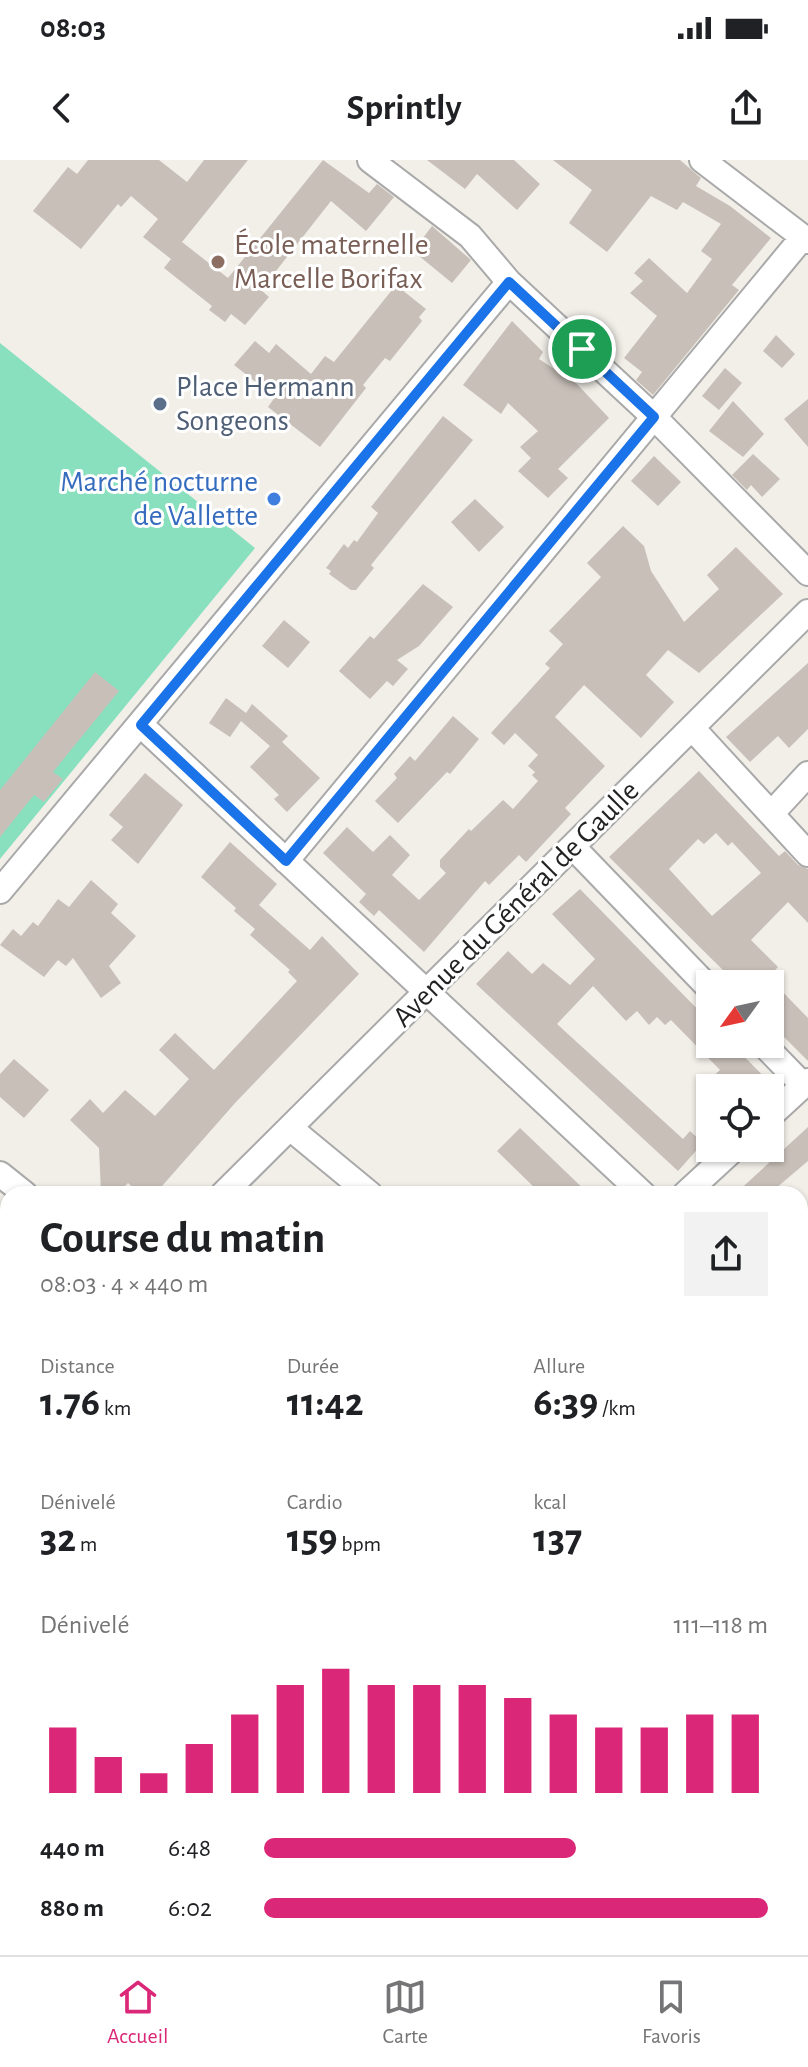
<!DOCTYPE html>
<html lang="fr">
<meta charset="utf-8">
<style>
body{margin:0;font-family:"Alegreya Sans",sans-serif;background:#f2f2f2;color:#202124;height:100vh;display:flex;flex-direction:column;font-size:30px;white-space:nowrap}
*{box-sizing:border-box;margin:0}
p{font-size:26px;color:#757577}
.icon{flex:none;width:44px;height:44px;fill:none;stroke:currentColor;stroke-width:2;stroke-linecap:round;stroke-linejoin:round}
.map{position:relative;flex:1;overflow:hidden}
.panel{position:absolute;left:0px;top:1026px;width:808px;height:770px;display:flex;flex-direction:column;background:#fff;border-radius:24px 24px 0 0;box-shadow:0 2px 6px #0004}
.panel>*{flex:none}
.needle{width:52px;rotate:237deg}
.controls{position:absolute;left:696px;top:810px;display:grid;gap:16px}
.controls a{display:grid;place-items:center;width:88px;height:88px;border-radius:0px;background:#fff;box-shadow:0 2px 6px #0004;font-size:40px}
.pin{position:absolute;display:grid;place-items:center;width:68px;height:68px;color:#fff;margin:-34px;border:4px solid #fff;border-radius:50%;box-shadow:0 2px 8px #0007}
.round{display:grid;place-items:center;flex:none;width:84px;height:84px;border-radius:0px;background:#f2f2f2}
.overview{display:flex;align-items:center;justify-content:space-between;height:136px;padding:0 40px}
h1{font-size:44px;font-weight:700;line-height:60px}
.figures{display:grid;grid-template-columns:repeat(3,1fr);gap:12px;height:136px;padding:8px 40px}
.figures div{display:grid;align-content:center}
.figures b{font-size:40px;font-weight:700}
.figures small{font-size:22px;font-weight:400}
.figures p{font-size:22px}
.chart{height:224px;padding:16px 40px}
.chart p{display:flex;justify-content:space-between}
.chart svg{width:100%;height:144px;margin-top:8px;stroke:#db2777;stroke-width:6}
ul{padding:0 40px;list-style:none;font-size:26px}
li{display:grid;grid-template-columns:128px 96px 1fr;align-items:center;height:60px}
li i{height:20px;border-radius:10px;background:#db2777}
.status{display:flex;justify-content:space-between;align-items:center;height:56px;padding:0 40px;background:#fff;direction:ltr}
.status svg{height:22px;fill:currentColor}
header{display:flex;justify-content:space-between;align-items:center;height:104px;padding:0 40px;background:#fff;font-size:36px;font-weight:700}
.tabs{display:flex;justify-content:space-around;align-items:center;height:112px;border-top:2px solid #e0e0e0;background:#fff;font-size:22px;color:#757577}
.tabs a{display:grid;justify-items:center;gap:4px}
.tabs .active{color:#db2777}
.map>svg:first-child{display:block}
</style>
<div class="status"><b>08:03</b><svg viewBox="0 0 49 12"><path d="M0 12V9h3v3zM5 12V6h3v6zM10 12V3h3v9zM15 12V0h3v12zM26 1h20v11H26zM47 4h2v5h-2z"/></svg></div>
<header><svg class="icon" aria-label="back" viewBox="0 0 24 24"><path d="M15 5l-7 7 7 7"/></svg>Sprintly<svg class="icon" aria-label="share" viewBox="0 0 24 24"><path d="M12 15V3M7 8l5-5 5 5M5 13v7h14v-7"/></svg></header>
<div class="map">
<svg width="808" height="1795" viewBox="0 0 808 1795">
<rect width="100%" height="100%" fill="#f2efe9"/>
<!-- pitch -->
<path fill="#88e0be" d="M0,183L255,388L0,699Z"/>
<!-- building -->
<path fill="#c7bfb8" fill-rule="evenodd" d="M88,0H159L187,22L204,0H248L182,82L228,118L323,0L369,33L377,24L394,37L366,71L331,41L261,130L269,137L245,165L231,154L225,162L209,150L212,146L164,108L171,99L143,77L158,59L131,36L121,47L118,44L81,89L33,51L68,7L77,14Z
M427,0H514L540,24L517,50L477,14L465,29Z
M553,0H680L701,18L696,26L730,46L771,78L732,125L739,130L653,235L636,220L642,212L624,198L657,156L630,133L643,121L634,113L649,98L687,133L712,99L701,91L721,64L683,42L677,50L651,36L607,92L569,63L592,30Z
M432,66L471,100L452,123L413,91Z
M396,125L426,149L419,157L422,161L390,201L385,198L363,225L366,228L320,287L268,247L275,237L234,205L255,181L269,193L276,184L311,214L325,196L334,202Z
M512,161L543,192L539,199L577,224L609,258L558,309L568,318L548,338L518,311L531,298L520,287L538,271L508,243L501,254L463,225Z
M776,175L795,194L782,208L763,191Z
M725,208L742,223L719,250L702,236Z
M808,239V287L784,259Z
M733,241L764,274L743,297L709,271Z
M443,256L473,280L371,405L374,408L356,430H351L329,414L331,411L326,408L344,384L348,388L354,380L357,382L378,353L371,347Z
M753,294L780,319L762,337L751,325L747,330L732,315Z
M654,296L681,322L658,346L631,321Z
M475,339L504,367L479,392L451,362Z
M623,366L644,386L651,411L684,462L719,429L707,415L736,387L783,434L699,513L668,490L646,515L674,542L641,578L584,525L555,557L605,606L565,648L571,654L526,702L519,695L489,725L485,721L424,792L379,750L374,756L359,742L366,734L323,693L347,667L373,692L390,675L410,695L392,715L419,740L446,713L440,707V700L469,669L471,671L503,640L513,649L538,621L532,615L535,612L528,606L538,595L515,573L504,585L491,573L550,508L545,504L563,484L549,471L601,417L587,403Z
M423,424L453,447L419,486L397,500L408,509L393,526L387,521L370,539L339,511L370,476L374,479Z
M284,460L310,482L288,508L262,486Z
M808,503V569L789,588L778,576L750,602L726,577Z
M95,512L119,531L53,612L63,619L44,642L34,635L0,677V630Z
M226,538L246,553L252,544L288,576L282,582L320,618L287,652L274,639L279,635L250,607L270,586L241,561L230,577L209,563Z
M453,556L479,579L450,614L447,612L398,663L375,641L397,618L394,614L410,596L415,601Z
M699,611L779,696L785,691L798,705L808,709V763L788,742L751,780L778,807L762,824H737L609,697ZM716,673L728,686L732,682L761,713L712,756L669,709L698,679L704,684Z
M145,613L183,645L138,704L111,680L123,667L109,655Z
M230,682L277,724L259,745L310,790L322,776L359,814L236,942L155,1034H140L128,1023L119,1032L101,1033L99,988L70,960L90,939L103,953L125,930L155,956L189,919L159,890L175,873L214,910L297,821L288,812L290,810L250,775L255,769L234,751L236,748L201,717Z
M91,720L118,744L111,753L136,776L109,806L121,823L101,838L73,798L66,806L58,800L44,817L0,785L13,769L21,776L33,762L38,766L58,739L69,747Z
M580,729L710,862V884H732L775,928H700L720,910L671,860L665,865L657,857L649,865L637,851L626,861L593,826L557,864L683,979L690,971L703,983L678,1011L476,824L508,791L532,814L543,803L570,825L595,799L552,754Z
M770,819L808,858V901L770,863Z
M14,899L49,930L24,958L0,937V914Z
M808,967V1001L769,1034H735Z
M520,968L589,1034H541L497,991Z"/>
<g fill="none" stroke-linecap="round" stroke-linejoin="round">
<!-- minor casing -->
<g stroke="#a9a9a9" stroke-width="28">
<path id="minor" d="M370,0L470,76L509,122L654,257L808,413
M702,0L808,81
M141,565L643,1034
M692,568L808,694
M771,654L808,614
M573,687L710,829
M286,701L803,77
M0,731L509,122
M763,884L803,925
M770,956L808,921
M290,968L370,1034
M0,1014L25,1034
M223,1034L808,452
M685,1034L735,988
M0,1132L8,1128
M0,1162L8,1158
M800,1171L808,1163
M0,1496L8,1490
M800,1596L808,1586
M0,1659L8,1654
M659,1788L665,1795"/>
</g>
<!-- minor -->
<use href="#minor" stroke="#fff" stroke-width="24"/>
</g>
<g fill="none" stroke-linecap="round" stroke-linejoin="round">
<!-- route casing -->
<g stroke="#fff" stroke-width="16">
<path id="route" d="M509,122L654,257L286,701L141,565Z"/>
</g>
<!-- route -->
<use href="#route" stroke="#1a73e8" stroke-width="10"/>
</g>
<!-- markers -->
<circle fill="#8d6e63" stroke="#fff" stroke-width="3" cx="218" cy="102" r="8"/>
<circle fill="#5c6f8a" stroke="#fff" stroke-width="3" cx="160" cy="244" r="8"/>
<circle fill="#3f7fe0" stroke="#fff" stroke-width="3" cx="274" cy="339" r="8"/>
<g text-anchor="middle" dominant-baseline="central" stroke-width="6" stroke-linejoin="round" paint-order="stroke">
<!-- education labels -->
<g font-size="30" fill="#785e54" stroke="#fff" text-anchor="start">
<text x="234" y="85">École maternelle<tspan x="234" dy="34">Marcelle Borifax</tspan></text>
</g>
<!-- service labels -->
<g font-size="30" fill="#4e5e75" stroke="#fff" text-anchor="start">
<text x="176" y="227">Place Hermann<tspan x="176" dy="34">Songeons</tspan></text>
</g>
<!-- shop labels -->
<g font-size="30" fill="#366cbe" stroke="#fff" text-anchor="end">
<text x="258" y="322">Marché nocturne<tspan x="258" dy="34">de Vallette</tspan></text>
</g>
<!-- street labels -->
<g font-size="30" fill="#222" stroke="#fff">
<text transform="translate(516 744) rotate(-45)">Avenue du Général de Gaulle</text>
</g>
</g>
</svg>
<div class="controls">
<a><svg class="needle" viewBox="-14 -14 28 28"><path d="M0-13l5 13h-10z" fill="#e53935"/><path d="M0 13l5-13h-10z" fill="#757577"/></svg></a>
<a><svg class="icon" aria-label="locate" viewBox="0 0 24 24"><circle cx="12" cy="12" r="6"/><path d="M12 2v4M12 18v4M2 12h4M18 12h4"/></svg></a>
</div>
<div class="pin" style="left:582px;top:189px;background:#1e9e55"><svg class="icon" aria-label="arrive" viewBox="0 0 24 24"><path d="M6 21V4h12l-3 4 3 4H6"/></svg></div>
<section class="panel">
<div class="overview"><div><h1>Course du matin</h1><p>08:03 · 4 × 440 m</p></div><a class="round"><svg class="icon" aria-label="share" viewBox="0 0 24 24"><path d="M12 15V3M7 8l5-5 5 5M5 13v7h14v-7"/></svg></a></div>
<div class="figures">
<div><p>Distance</p><b>1.76<small> km</small></b></div>
<div><p>Durée</p><b>11:42</b></div>
<div><p>Allure</p><b>6:39<small> /km</small></b></div>
</div>
<div class="figures">
<div><p>Dénivelé</p><b>32<small> m</small></b></div>
<div><p>Cardio</p><b>159<small> bpm</small></b></div>
<div><p>kcal</p><b>137</b></div>
</div>
<div class="chart"><p><span>Dénivelé</span>111–118 m</p>
<svg viewBox="0 0 160 44" preserveAspectRatio="none"><path d="M5 44V24M15 44V33M25 44V38M35 44V29M45 44V20M55 44V11M65 44V6M75 44V11M85 44V11M95 44V11M105 44V15M115 44V20M125 44V24M135 44V24M145 44V20M155 44V20"/></svg>
</div>
<ul>
<li><b>440 m</b>6:48<i style="width:62%"></i></li>
<li><b>880 m</b>6:02<i style="width:100%"></i></li>
</ul>
</section>
</div>
<nav class="tabs">
<a class="active"><svg class="icon" aria-label="home" viewBox="0 0 24 24"><path d="M3 11l9-7 9 7M6 9v11h12V9"/></svg>Accueil</a>
<a><svg class="icon" aria-label="map" viewBox="0 0 24 24"><path d="M3 6l6-2 6 2 6-2v14l-6 2-6-2-6 2zM9 4v14M15 6v14"/></svg>Carte</a>
<a><svg class="icon" aria-label="saved" viewBox="0 0 24 24"><path d="M7 4h10v16l-5-4-5 4z"/></svg>Favoris</a>
</nav>
